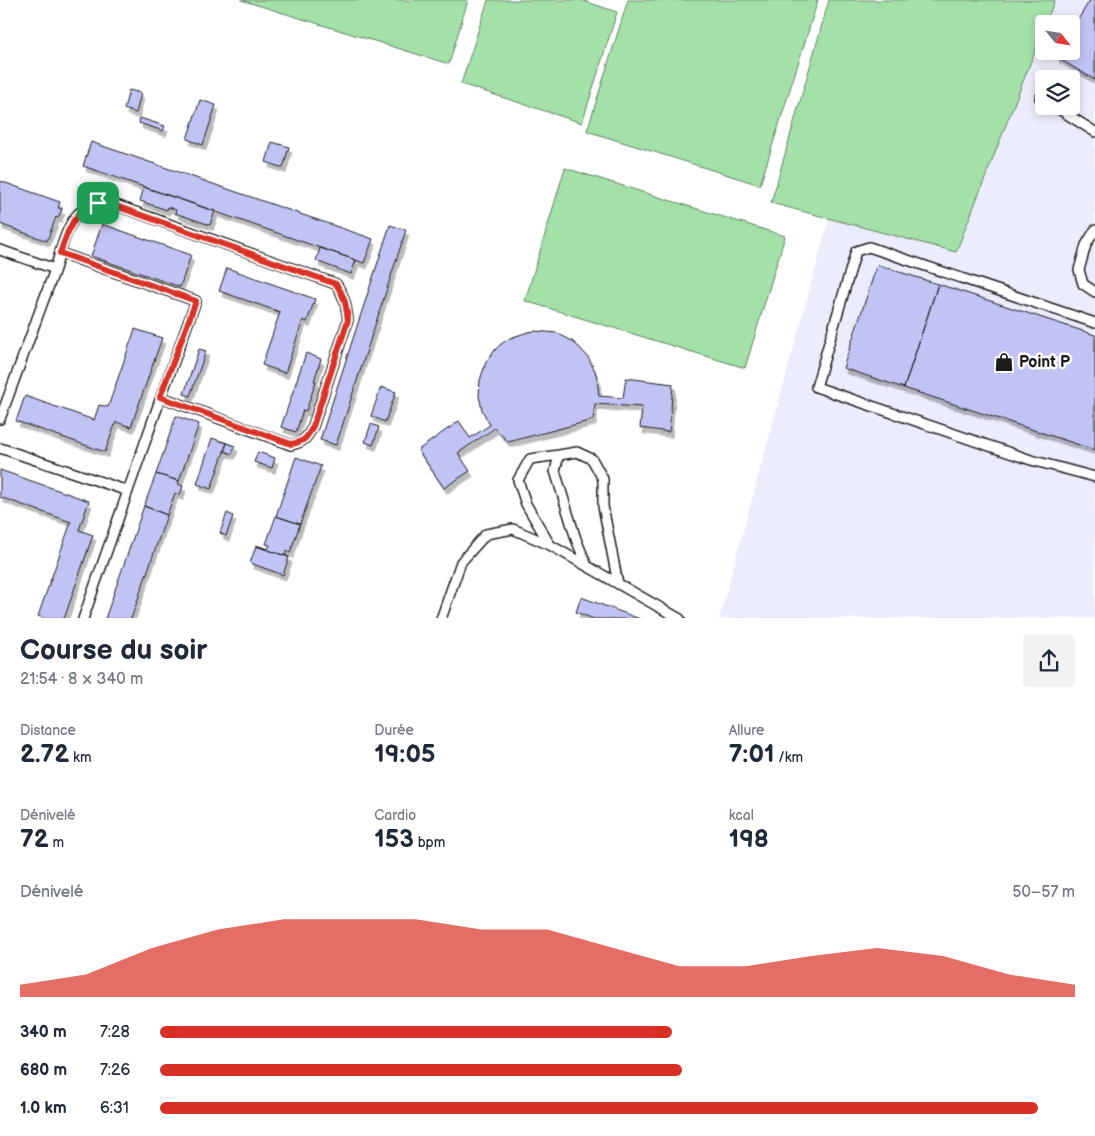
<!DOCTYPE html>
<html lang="fr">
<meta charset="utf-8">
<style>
body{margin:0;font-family:"Balsamiq Sans",sans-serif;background:#f2f2f3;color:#1f2937;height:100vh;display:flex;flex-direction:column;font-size:19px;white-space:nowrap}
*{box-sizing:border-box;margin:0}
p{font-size:16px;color:#747a83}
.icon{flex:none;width:28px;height:28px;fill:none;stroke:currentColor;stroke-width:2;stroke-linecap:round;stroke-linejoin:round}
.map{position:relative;height:618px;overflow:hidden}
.details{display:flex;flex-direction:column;background:#fff;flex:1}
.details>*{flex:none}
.needle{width:32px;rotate:120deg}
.fabs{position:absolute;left:1035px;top:15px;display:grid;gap:10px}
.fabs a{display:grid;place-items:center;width:45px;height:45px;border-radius:5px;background:#fff;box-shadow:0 2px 8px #0003;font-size:25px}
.pin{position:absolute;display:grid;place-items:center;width:42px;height:42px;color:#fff;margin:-21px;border-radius:10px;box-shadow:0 2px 8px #0006}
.round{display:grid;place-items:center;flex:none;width:52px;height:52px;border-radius:5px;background:#f2f2f3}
.summary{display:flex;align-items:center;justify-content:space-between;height:85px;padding:0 20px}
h1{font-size:28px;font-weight:700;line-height:38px}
.figures{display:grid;grid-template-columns:repeat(3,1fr);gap:8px;height:85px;padding:5px 20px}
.figures div{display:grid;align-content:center}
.figures b{font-size:25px;font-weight:700}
.figures small{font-size:14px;font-weight:400}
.figures p{font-size:14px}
.chart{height:140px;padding:10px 20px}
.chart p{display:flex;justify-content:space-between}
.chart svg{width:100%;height:90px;margin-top:5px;fill:#d93025;opacity:.7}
ul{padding:0 20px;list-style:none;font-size:16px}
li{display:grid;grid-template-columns:80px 60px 1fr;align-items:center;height:38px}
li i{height:12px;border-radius:6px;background:#d93025}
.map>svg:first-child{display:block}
</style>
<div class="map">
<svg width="1095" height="619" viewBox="0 0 1095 619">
<defs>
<filter id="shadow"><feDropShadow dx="3" dy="5.5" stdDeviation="0" flood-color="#0004"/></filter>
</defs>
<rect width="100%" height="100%" fill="#fff"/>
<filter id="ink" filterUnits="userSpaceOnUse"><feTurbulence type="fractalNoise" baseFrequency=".02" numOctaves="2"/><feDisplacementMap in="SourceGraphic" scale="10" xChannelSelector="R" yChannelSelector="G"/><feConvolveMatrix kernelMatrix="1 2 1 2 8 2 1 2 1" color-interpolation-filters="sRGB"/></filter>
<g filter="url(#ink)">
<!-- built -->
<path fill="#ecedfc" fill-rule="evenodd" d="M1055,0H1095V618L719,619L829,219L956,252L1044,28V51H1071V24H1045ZM1044,79H1071V106H1044Z"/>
<!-- green -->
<path fill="#a3e1a9" stroke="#607e62" d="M241,0H468L449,64Z
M488,0H581L617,12L582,123L461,84Z
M628,0H818L760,185L587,131Z
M829,0H1055L1045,24H1044V28L956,252L771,203Z
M565,168L785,236L745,368L525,301Z"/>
<!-- building -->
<path fill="#c1c3f5" stroke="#1c1c1c" filter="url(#shadow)" d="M1090,0H1095V80L1056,57L1059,51H1071V31Z
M129,90L141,93L136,113L124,109Z
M200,100L216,105L203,145L187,139Z
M140,118L165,126L163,131L139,123Z
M91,142L373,239L364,263L83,166Z
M272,142L289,147L283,168L266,162Z
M0,181L60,202L58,208L62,209L58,218L56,217L47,241L0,224Z
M144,187L215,211L210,225L175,213L176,210L168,207L167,210L140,201Z
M102,224L191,255L180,287L91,256Z
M390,225L406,230L336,445L320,440Z
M320,248L356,260L351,274L316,261Z
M877,265L938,284L904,388L843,368Z
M227,268L315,299L307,322L303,320L285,373L262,365L280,312L219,291Z
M938,284L1095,335V450L904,388Z
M135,329L162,338L131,427L116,422L105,452L16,421L25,396L94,420L99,405L108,407Z
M535,331L557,333L572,341L580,348L588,357L595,371L597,378L599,396L623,398L626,378L673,384L669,432L640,428L642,407L595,404L593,420L508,442L495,428L458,453L470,471L444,488L418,450L459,421L470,438L490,425L482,410L479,396L480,380L486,362L494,351L501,344L510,338L528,332Z
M199,349L206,351L190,396L184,394Z
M306,353L321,359L314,381H316L306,411L303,410L296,432L281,427Z
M381,387L396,392L385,422L371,416Z
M176,416L199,424L179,481L156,474Z
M371,424L379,427L373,445L365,442Z
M212,438L227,443L211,489L197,484Z
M227,443L235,446L232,454L224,451Z
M258,452L275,458L272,468L254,462Z
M296,457L321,466L300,524L276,516Z
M0,470L89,501L79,530L93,535L64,619H45L38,616L71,522L0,497Z
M156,474L179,481L178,484L183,486L180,495L175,493L167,515L144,506Z
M144,506L167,515L131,619H105Z
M227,513L233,516L226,536L220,533Z
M276,516L300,524L290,553L287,551L285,555L289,557L256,546V545L268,549L270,545L266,544Z
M256,546L289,557L283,575L250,563Z
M581,597L640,619H594L576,612Z"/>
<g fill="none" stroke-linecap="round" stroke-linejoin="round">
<!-- service casing -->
<g stroke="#1c1c1c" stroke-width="12">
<path id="service" d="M1040,98L1044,100
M1054,106L1095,132
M1095,230L1086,245L1079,270L1083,284L1095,292
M0,250L55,269
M60,253L196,301L161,397
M1095,323L869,247L856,251L816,387L1031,460L1095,477
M0,419C18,370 36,321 54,272C60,255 65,227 79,213C88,205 98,203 110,203L336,284C345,297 346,305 348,320L313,426C307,438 304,442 291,445L161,397L83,619
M0,448L128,491
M550,545L526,504L518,480L530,459L559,455
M587,566L576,539L555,471L559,455L577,452L592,459L603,479V506L618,584
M441,619L461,562L486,534L513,529L550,545L680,619"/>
</g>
<!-- service -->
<use href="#service" stroke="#fff" stroke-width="9"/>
</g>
</g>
<g fill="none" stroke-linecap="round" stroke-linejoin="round" filter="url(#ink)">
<!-- route casing -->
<g stroke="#fff" stroke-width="10">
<path id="route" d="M98,203L110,204L336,284C345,297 346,305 348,320L313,426C307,438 304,442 291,444L160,397L196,301L60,253C69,229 72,212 98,203Z"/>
</g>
<!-- route -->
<use href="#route" stroke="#d93025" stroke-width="6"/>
</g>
<!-- icons -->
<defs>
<g id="shop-bare" transform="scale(1.5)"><path d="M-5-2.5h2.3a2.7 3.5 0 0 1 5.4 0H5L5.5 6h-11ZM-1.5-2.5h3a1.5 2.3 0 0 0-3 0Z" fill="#1c1c1c" stroke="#fff" stroke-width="2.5" paint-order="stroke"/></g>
</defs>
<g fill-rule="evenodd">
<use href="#shop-bare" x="1004" y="362"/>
</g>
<g text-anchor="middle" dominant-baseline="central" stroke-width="5" stroke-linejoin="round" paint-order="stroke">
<!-- poi labels -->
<g font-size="16" font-weight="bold" fill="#1c1c1c" stroke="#fff" text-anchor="start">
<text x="1019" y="362">Point P</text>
</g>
</g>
</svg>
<div class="fabs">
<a><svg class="needle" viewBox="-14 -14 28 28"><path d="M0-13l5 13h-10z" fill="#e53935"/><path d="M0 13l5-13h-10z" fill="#747a83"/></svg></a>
<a><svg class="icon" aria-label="layers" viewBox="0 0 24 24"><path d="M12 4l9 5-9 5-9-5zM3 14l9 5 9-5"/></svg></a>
</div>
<div class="pin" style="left:98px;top:203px;background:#1e9e55"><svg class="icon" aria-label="arrive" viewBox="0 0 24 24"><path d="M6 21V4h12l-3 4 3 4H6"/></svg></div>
</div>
<section class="details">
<div class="summary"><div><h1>Course du soir</h1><p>21:54 · 8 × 340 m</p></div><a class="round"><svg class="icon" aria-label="share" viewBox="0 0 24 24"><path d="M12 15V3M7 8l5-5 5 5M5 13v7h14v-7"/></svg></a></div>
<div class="figures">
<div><p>Distance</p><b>2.72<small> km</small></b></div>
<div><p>Durée</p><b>19:05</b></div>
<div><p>Allure</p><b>7:01<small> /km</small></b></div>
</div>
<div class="figures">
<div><p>Dénivelé</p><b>72<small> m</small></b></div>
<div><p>Cardio</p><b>153<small> bpm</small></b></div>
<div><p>kcal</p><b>198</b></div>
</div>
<div class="chart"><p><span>Dénivelé</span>50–57 m</p>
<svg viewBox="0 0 160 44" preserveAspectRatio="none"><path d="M0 44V38L10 33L20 20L30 11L40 6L50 6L60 6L70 11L80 11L90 20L100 29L110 29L120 24L130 20L140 24L150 33L160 38V44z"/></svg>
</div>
<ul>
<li><b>340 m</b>7:28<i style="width:56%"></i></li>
<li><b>680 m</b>7:26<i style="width:57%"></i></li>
<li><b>1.0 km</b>6:31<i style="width:96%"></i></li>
</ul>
</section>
